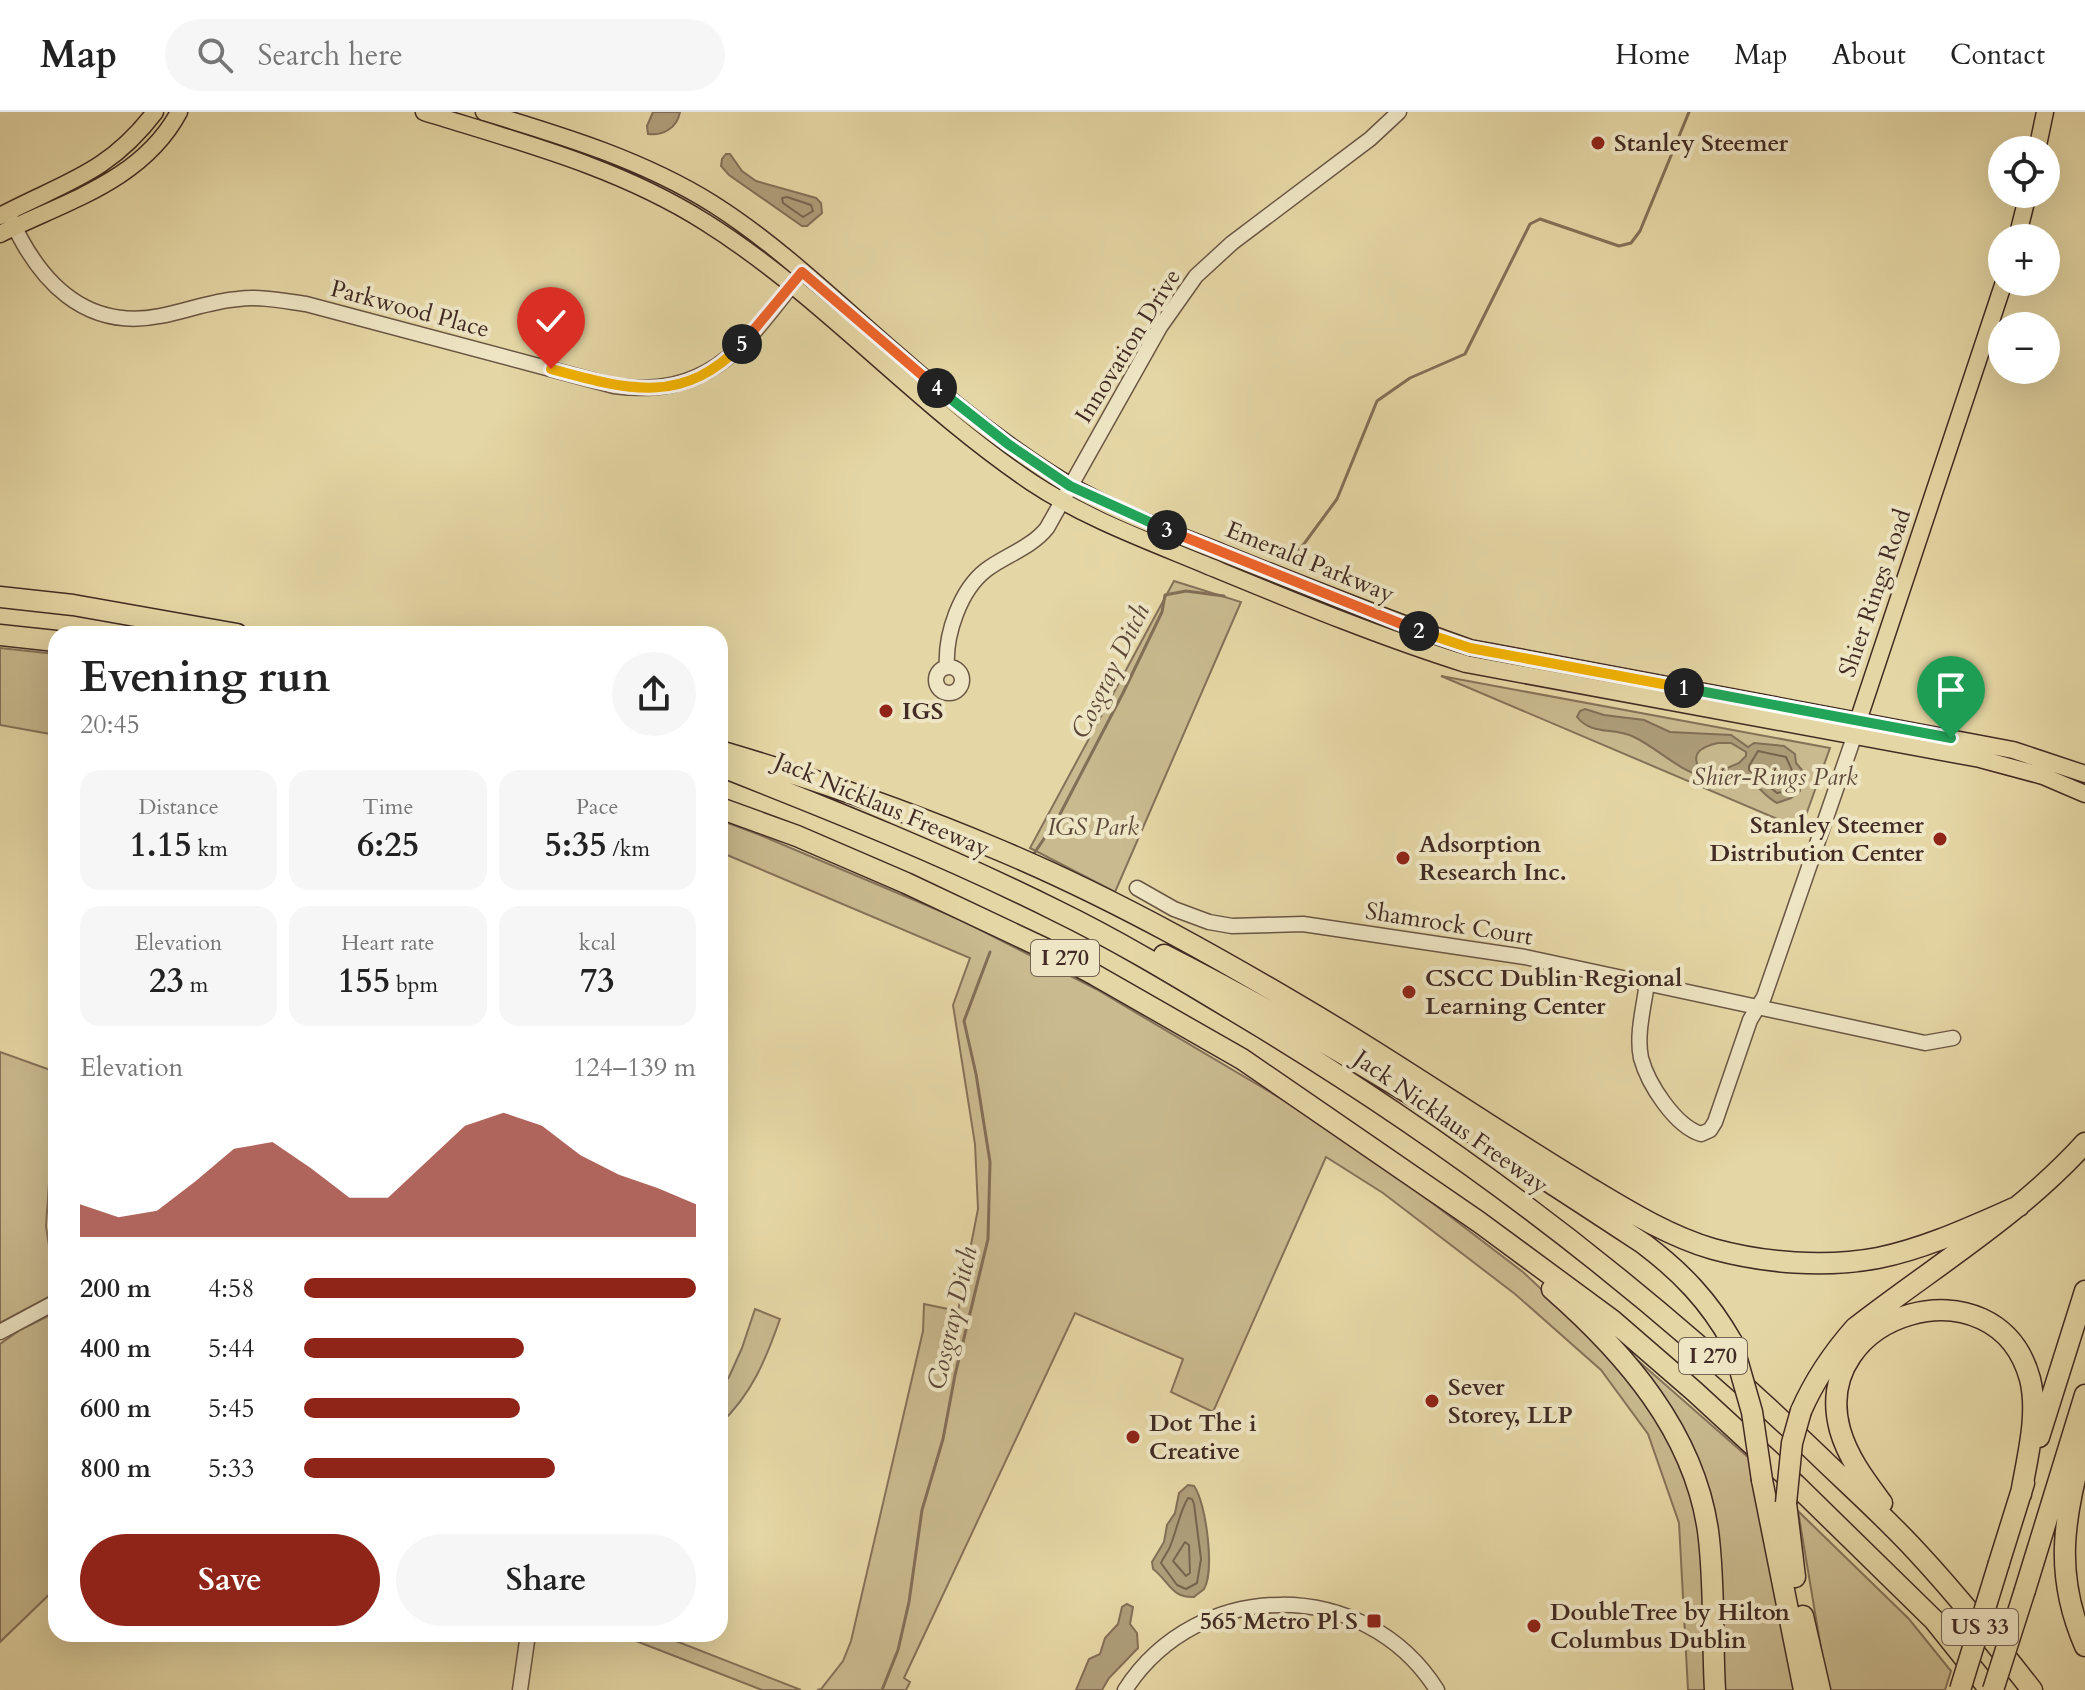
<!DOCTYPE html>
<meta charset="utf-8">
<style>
body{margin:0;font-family:Cardo,serif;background:#f6f6f6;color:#222;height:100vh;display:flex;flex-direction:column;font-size:30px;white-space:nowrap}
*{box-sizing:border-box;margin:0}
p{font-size:26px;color:#767676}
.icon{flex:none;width:44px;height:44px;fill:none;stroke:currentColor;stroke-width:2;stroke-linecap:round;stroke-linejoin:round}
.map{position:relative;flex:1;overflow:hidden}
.panel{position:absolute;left:48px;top:514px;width:680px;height:1016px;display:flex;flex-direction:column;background:#fff;border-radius:24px;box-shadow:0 8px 32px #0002}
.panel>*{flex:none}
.buttons{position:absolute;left:1988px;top:24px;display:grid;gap:16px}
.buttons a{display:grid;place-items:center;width:72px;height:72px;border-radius:50%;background:#fff;box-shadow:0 8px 32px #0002;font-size:40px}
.pin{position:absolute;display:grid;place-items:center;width:68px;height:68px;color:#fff;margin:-82px -34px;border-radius:50% 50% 50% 0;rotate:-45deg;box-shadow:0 0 8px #0007}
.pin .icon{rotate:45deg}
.km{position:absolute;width:40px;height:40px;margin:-20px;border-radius:50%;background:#222;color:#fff;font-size:22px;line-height:40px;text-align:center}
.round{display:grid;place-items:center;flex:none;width:84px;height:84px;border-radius:42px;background:#f6f6f6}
.overview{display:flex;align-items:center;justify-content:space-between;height:136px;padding:0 32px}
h1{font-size:44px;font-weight:800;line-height:60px}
.figures{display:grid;grid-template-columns:repeat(3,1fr);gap:12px;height:136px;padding:8px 32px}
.figures div{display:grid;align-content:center;border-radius:20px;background:#f6f6f6;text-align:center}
.figures b{font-size:34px;font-weight:800}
.figures small{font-size:22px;font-weight:400}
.figures p{font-size:22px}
.chart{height:224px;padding:16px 32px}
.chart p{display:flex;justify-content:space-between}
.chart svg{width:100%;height:144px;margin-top:8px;fill:#8f2418;opacity:.7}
.button{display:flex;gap:16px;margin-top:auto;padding:16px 32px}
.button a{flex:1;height:92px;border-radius:48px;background:#8f2418;color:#fff;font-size:32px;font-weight:800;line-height:92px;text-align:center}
.button a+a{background:#f6f6f6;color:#222}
ul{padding:0 32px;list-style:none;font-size:26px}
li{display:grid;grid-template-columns:128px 96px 1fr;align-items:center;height:60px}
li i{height:20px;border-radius:10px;background:#8f2418}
header{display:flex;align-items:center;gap:48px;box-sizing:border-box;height:112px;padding:0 40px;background:#fff;border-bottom:2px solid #e0e0e0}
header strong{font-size:38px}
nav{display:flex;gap:44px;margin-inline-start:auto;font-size:28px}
.search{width:560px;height:72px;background:#f6f6f6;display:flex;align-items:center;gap:20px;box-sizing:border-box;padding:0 28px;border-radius:44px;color:#767676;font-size:30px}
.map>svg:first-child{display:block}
</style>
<header>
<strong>Map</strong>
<div class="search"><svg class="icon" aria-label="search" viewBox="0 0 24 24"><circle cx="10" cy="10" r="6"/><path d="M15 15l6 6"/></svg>Search here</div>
<nav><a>Home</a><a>Map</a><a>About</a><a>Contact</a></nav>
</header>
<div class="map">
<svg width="2085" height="1578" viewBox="0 0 2085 1578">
<rect width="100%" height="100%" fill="#e5d7a5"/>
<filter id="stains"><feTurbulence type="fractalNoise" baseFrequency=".0025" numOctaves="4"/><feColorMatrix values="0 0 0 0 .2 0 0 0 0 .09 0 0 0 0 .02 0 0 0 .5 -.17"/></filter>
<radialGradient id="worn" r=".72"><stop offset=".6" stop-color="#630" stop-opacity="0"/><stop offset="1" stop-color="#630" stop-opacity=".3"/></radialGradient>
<!-- green -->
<path fill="#c9ba8f" stroke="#85725a" stroke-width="2" d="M1174,469L1241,490L1115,780L1030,736Z
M0,536L56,542V623L0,613Z
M1441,564L1830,636L1801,717Z
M720,708L760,723L959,807L1096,877L1346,1025L1523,1160L1610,1242L1663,1310L1698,1396L1710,1578H1688L1679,1411L1648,1322L1601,1258L1515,1182L1383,1081L1326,1045L1213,1300L1171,1280L1183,1247L1075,1201L904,1566L910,1570L906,1578H817L821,1577L843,1549L851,1529L923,1219L924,1192L958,1199L978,1097L975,1032L953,893L970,846L720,740Z
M0,940L56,960V1041L49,1071L46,1114L56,1181L0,1211Z
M755,1197L780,1207C766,1247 752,1282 720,1312V1277L729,1265L742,1236Z
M56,1200V1476L0,1530V1232L20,1218Z
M1627,1239L1749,1346L1794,1578H1722L1712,1402Z
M1798,1399L1909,1507L1951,1559L1945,1578H1828Z
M618,1522H658L801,1578H762Z"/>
<!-- water -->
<path fill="#ad9d79" stroke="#826f57" stroke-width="2" fill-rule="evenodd" d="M653,0H680C677,16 663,24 648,22L647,14Z
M726,42H730L742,59L756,69L816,86L821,91L822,101L807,114H802L729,63L721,54L722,47Z
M1585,597L1604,603L1644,608L1670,620L1731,623L1748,635L1754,631L1784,634L1795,642L1796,651L1802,658L1800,679L1791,686L1777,691C1765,685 1759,674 1748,667C1736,659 1718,668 1705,665C1677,658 1659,637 1634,625C1614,615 1592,624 1577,605L1580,599ZM1718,631H1731L1746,640V644L1739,651L1716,661L1699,656C1690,640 1704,634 1718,631Z
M1188,1373L1194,1374C1206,1390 1215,1459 1204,1477C1201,1480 1197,1482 1194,1485C1171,1486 1169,1469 1153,1457L1152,1450L1164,1430L1167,1413L1175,1401L1179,1381Z
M1127,1492L1133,1495L1130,1512L1137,1521L1138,1536L1109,1566L1102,1578H1076L1089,1547L1100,1542L1105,1526L1118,1512L1122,1495Z"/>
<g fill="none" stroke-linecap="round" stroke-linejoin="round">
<!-- shore -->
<path stroke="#77644e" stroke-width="2" d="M787,85L811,93L813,99L803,105L783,91L782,86Z
M1758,639L1786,645L1794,663L1792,674L1787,679L1777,681L1749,658V654Z
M1188,1386L1192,1387L1194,1392L1201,1447L1197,1471L1186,1477L1177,1473L1161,1451C1164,1444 1169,1439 1171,1432C1177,1417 1180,1399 1188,1386Z
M1185,1430L1189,1433L1190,1461L1186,1464L1173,1449Z"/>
<!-- stream -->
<path stroke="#826f57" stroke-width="3" d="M1295,444L1337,387L1377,289L1410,266L1465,242L1530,112L1540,107L1619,134L1631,131L1640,119L1689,0
M1033,743L1058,706L1123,581L1162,500L1165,483L1186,479L1224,484
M882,1578L898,1538L909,1490L922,1398L943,1327L955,1263L988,1127L990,1050L976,962L964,909L990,840"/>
<!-- minor casing -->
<g stroke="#6a5644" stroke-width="17">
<path id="minor" d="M10,105C38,168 84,219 160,204C187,199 211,189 238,187C260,184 284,189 306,192L614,274C713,287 747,230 802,160
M947,554C945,523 960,478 986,458C1006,443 1031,436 1047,416L1160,215L1196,164L1232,131L1370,27L1399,0
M936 568a13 13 0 1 1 26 0a13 13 0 1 1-26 0Z
M1137,776L1174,797L1209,810L1232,814L1303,812L1525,845L1925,931L1953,926
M1647,871C1644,894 1636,923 1641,946C1648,972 1675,1014 1701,1022L1710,1018L1715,1010L1750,908L1764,885L1854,625
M0,1220L56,1190
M520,1578L528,1522
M1125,1578C1198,1465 1365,1464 1437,1578"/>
</g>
<!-- major casing -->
<g stroke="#412b24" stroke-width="19">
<path id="major" d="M424,0C520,30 618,55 705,110C823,184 915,292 1031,370C1085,406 1146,428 1206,453C1291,488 1377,524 1466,552L1980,647L2043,664L2085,682
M484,0C563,24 643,48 713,92C781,135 839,193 900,245C946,286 996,326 1048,360C1101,395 1163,417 1223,441C1305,474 1387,507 1470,536L2013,638L2085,662
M2037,38L2045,0
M0,104C64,70 108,62 155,0
M0,122C66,89 142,69 179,0
M2017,126L2028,82
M1856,615L2004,170"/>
</g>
<!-- highway casing -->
<g stroke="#412b24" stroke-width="23">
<path id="highway" d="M0,485L73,493L237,522
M0,523L56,529
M720,639C811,666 904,698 992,735C1115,786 1234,854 1348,923C1428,972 1505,1025 1585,1073C1625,1097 1668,1124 1713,1137C1764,1151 1825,1156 1878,1146C1927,1136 1973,1114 2019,1094
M720,654C834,699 947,744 1057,799C1125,832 1191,873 1256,912C1459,1035 1647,1178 1818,1343C1851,1375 1886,1406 1917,1440C1958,1484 1995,1531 2032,1578
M720,696L797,724L906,771L1050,839L1095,863L1242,947L1479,1110L1612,1208L1694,1279L1795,1372L1934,1508L1990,1578
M1164,843C1331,928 1488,1029 1644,1132C1681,1160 1709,1189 1732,1230
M1552,1177C1625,1241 1694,1320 1708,1419C1715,1471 1712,1525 1715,1578
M1801,1299C1815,1267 1832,1242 1855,1216C1932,1156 2019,1104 2085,1031
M2039,1325L2085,1179
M2085,1327C2065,1403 2052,1459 2085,1534
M1762,1368L1804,1578
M1786,1391L1795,1465
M1882,1391C1865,1368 1848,1346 1840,1318C1808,1200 1997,1145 2030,1267C2039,1303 2027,1346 2021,1382
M1999,1451L2024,1371
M2025,1478L2085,1283
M1803,1504L1820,1578"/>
</g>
<!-- minor -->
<use href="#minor" stroke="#eee5c4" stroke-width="14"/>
<!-- major -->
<use href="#major" stroke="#e5d7a5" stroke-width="16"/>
<!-- highway -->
<use href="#highway" stroke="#e5d7a5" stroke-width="20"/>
<!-- highway-bridge casing -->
<g stroke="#412b24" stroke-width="23" stroke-linecap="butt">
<path id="highway-bridge" d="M1732,1230L1752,1300L1762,1368
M1786,1391L1792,1331L1801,1299
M1960,1578L1999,1451
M1993,1578L2025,1478"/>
</g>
<!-- highway-bridge -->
<use href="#highway-bridge" stroke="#e5d7a5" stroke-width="20"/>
</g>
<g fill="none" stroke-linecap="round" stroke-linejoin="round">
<!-- split-1 casing -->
<g stroke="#fff" stroke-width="16">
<path id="split-1" d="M1684,576L1951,626"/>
</g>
<!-- split-2 casing -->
<g stroke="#fff" stroke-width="16">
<path id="split-2" d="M1419,519L1470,536L1684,576"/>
</g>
<!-- split-3 casing -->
<g stroke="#fff" stroke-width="16">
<path id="split-3" d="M1167,418L1419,519"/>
</g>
<!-- split-4 casing -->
<g stroke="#fff" stroke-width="16">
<path id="split-4" d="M937,276L1008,332L1070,374L1167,418"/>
</g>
<!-- split-5 casing -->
<g stroke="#fff" stroke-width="16">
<path id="split-5" d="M742,232L802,160L937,276"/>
</g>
<!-- split-6 casing -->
<g stroke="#fff" stroke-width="16">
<path id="split-6" d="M551,257C625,277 683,295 742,232"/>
</g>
<!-- split-1 -->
<use href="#split-1" stroke="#22a559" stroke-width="10"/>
<!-- split-2 -->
<use href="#split-2" stroke="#f5b400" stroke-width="10"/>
<!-- split-3 -->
<use href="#split-3" stroke="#f0652b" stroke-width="10"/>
<!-- split-4 -->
<use href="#split-4" stroke="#22a559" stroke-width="10"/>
<!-- split-5 -->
<use href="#split-5" stroke="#f0652b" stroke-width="10"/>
<!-- split-6 -->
<use href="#split-6" stroke="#f5b400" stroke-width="10"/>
</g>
<!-- markers -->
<g fill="#8f2418" stroke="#eee5c4" stroke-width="3">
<circle cx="1598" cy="31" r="8"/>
<circle cx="886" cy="599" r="8"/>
<circle cx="1940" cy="727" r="8"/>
<circle cx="1403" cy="746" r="8"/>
<circle cx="1409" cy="880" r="8"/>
<circle cx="1432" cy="1289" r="8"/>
<circle cx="1133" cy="1325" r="8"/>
<rect x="1366" y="1501" width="16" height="16" rx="4"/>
<circle cx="1534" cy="1514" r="8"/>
</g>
<g text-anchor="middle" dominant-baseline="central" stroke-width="8" stroke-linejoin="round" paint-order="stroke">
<!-- shield labels -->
<g fill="#eee5c4" stroke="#756354" stroke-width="2">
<rect x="1031" y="828" width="68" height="36" rx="6"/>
<rect x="1679" y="1226" width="68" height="36" rx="6"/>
<rect x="1942" y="1497" width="76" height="36" rx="6"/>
</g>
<g font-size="22" font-weight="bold" fill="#412b24">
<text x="1065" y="846">I 270</text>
<text x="1713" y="1244">I 270</text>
<text x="1980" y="1515">US 33</text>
</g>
<!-- poi labels -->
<g font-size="24" font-weight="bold" fill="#412b24" stroke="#eee5c4" text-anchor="start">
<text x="1614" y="31">Stanley Steemer</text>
<text x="902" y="599">IGS</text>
<text x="1924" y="713" text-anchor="end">Stanley Steemer<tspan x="1924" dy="28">Distribution Center</tspan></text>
<text x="1419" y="732">Adsorption<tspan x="1419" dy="28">Research Inc.</tspan></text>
<text x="1425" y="866">CSCC Dublin Regional<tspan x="1425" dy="28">Learning Center</tspan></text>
<text x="1448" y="1275">Sever<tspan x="1448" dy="28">Storey, LLP</tspan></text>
<text x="1149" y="1311">Dot The i<tspan x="1149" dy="28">Creative</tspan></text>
<text x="1550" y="1500">DoubleTree by Hilton<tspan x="1550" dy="28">Columbus Dublin</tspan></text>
<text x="1358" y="1509" text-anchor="end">565 Metro Pl S</text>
</g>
<!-- street labels -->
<g font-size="24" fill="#412b24" stroke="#eee5c4">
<text transform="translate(410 197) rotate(15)">Parkwood Place</text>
<text transform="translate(1128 234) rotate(-58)">Innovation Drive</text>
<text transform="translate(1310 450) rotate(22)">Emerald Parkway</text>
<text transform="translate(1875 481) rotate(-71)">Shier Rings Road</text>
<text transform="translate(882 693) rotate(23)">Jack Nicklaus Freeway</text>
<text transform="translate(1449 812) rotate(9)">Shamrock Court</text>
<text transform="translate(1451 1010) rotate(35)">Jack Nicklaus Freeway</text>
</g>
<!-- park labels -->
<g font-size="24" font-style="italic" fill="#5c4839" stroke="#eee5c4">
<text x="1775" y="665">Shier-Rings Park</text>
<text x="1093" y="715">IGS Park</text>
</g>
<!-- water labels -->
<g font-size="26" font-style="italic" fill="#5c4839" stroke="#eee5c4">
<text transform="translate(1110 559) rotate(-64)">Cosgray Ditch</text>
<text transform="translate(952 1206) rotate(-77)">Cosgray Ditch</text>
</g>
</g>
<rect width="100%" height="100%" filter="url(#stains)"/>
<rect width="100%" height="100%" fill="url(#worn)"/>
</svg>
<div class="buttons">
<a><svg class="icon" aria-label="locate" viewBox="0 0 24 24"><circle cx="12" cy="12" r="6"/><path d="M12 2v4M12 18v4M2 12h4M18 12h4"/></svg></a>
<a>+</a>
<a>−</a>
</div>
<div class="pin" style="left:1951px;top:626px;background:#1e9e55"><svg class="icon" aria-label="arrive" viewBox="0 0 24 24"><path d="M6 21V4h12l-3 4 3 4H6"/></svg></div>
<div class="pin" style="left:551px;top:257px;background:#d93025"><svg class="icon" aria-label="check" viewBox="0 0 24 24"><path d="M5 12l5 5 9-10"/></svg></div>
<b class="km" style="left:1684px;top:576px">1</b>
<b class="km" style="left:1419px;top:519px">2</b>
<b class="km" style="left:1167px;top:418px">3</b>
<b class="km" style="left:937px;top:276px">4</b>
<b class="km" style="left:742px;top:232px">5</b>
<section class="panel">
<div class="overview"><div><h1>Evening run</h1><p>20:45</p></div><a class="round"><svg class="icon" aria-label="share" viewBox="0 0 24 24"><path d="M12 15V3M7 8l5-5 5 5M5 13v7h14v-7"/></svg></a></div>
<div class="figures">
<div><p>Distance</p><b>1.15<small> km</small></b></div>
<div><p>Time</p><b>6:25</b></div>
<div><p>Pace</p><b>5:35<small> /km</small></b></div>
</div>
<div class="figures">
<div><p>Elevation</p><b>23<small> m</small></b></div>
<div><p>Heart rate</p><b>155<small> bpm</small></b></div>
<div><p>kcal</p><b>73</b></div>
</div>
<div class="chart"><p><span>Elevation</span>124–139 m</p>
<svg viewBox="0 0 160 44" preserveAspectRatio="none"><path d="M0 44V34L10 38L20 36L30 27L40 17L50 15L60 23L70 32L80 32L90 21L100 10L110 6L120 10L130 19L140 25L150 29L160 34V44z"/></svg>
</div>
<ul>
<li><b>200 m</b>4:58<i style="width:100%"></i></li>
<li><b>400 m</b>5:44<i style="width:56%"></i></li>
<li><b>600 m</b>5:45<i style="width:55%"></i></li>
<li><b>800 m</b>5:33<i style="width:64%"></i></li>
</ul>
<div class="button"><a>Save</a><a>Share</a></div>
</section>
</div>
